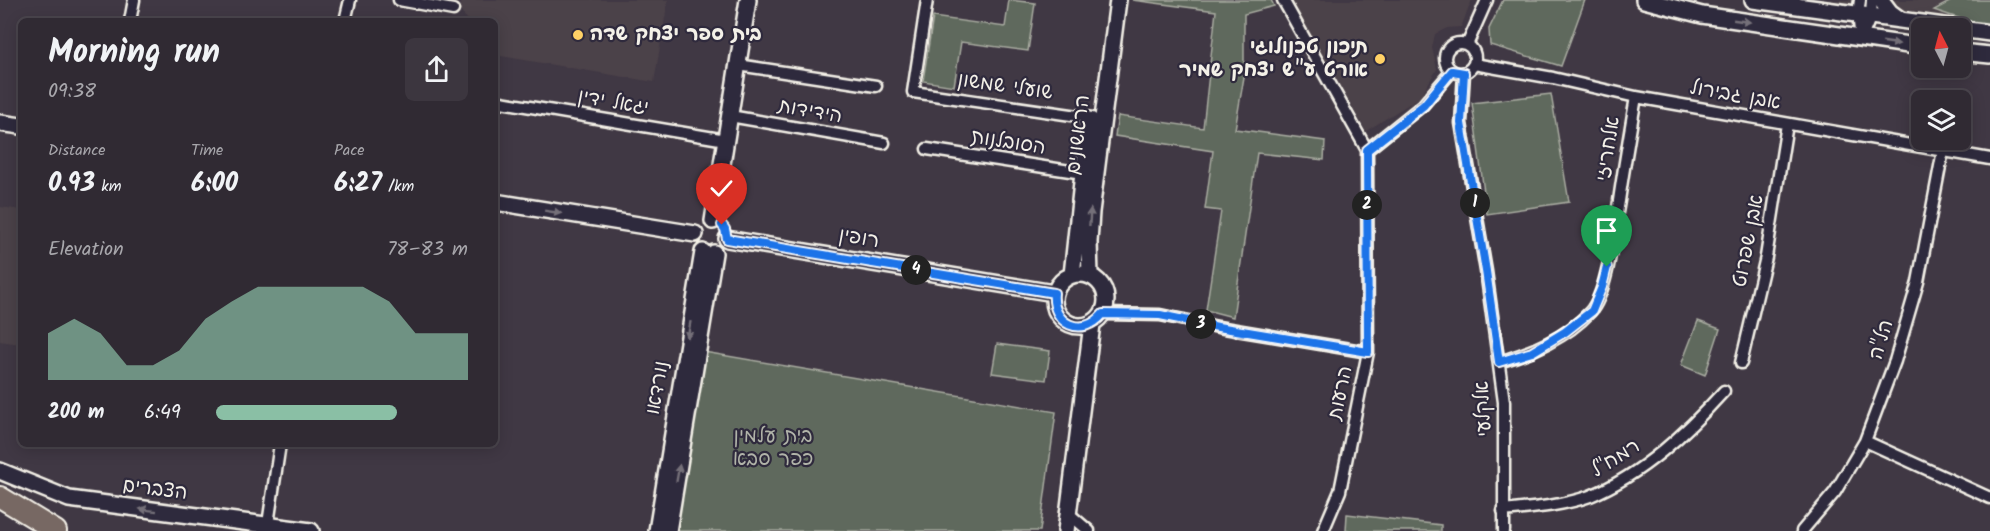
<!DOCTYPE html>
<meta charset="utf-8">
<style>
body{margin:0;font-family:Kalam,"Playpen Sans Hebrew",sans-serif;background:#3c363f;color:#f1f3f6;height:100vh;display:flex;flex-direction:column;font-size:22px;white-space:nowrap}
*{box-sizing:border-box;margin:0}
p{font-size:20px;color:#a8a7ac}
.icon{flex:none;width:33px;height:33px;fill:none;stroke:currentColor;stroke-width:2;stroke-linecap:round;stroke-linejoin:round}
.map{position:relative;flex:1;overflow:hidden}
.sheet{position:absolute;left:18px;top:18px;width:480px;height:429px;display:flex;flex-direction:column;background:#302a33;border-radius:9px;box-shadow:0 3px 15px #0003,0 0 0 2px #4b464e}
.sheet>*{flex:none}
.needle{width:39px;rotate:354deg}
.controls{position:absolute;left:1911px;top:18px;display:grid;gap:12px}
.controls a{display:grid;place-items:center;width:60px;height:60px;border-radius:9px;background:#302a33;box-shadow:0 3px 15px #0003,0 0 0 2px #4b464e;font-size:30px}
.pin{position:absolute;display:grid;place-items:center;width:51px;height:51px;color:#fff;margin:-62px -26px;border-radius:50% 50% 50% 0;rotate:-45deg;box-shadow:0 0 6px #0007}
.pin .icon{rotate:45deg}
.km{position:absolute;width:30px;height:30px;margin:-15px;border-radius:50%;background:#222;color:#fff;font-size:16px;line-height:30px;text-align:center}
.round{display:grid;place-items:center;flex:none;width:63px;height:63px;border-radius:9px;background:#3c363f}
.overview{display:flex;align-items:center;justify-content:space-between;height:102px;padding:0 30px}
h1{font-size:33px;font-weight:700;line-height:45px}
.stats{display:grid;grid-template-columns:repeat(3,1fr);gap:9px;height:102px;padding:6px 30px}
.stats div{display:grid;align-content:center}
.stats b{font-size:26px;font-weight:700}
.stats small{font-size:16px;font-weight:400}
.stats p{font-size:16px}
.chart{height:168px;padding:12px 30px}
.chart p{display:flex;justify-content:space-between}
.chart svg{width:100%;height:108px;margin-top:6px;fill:#8abfa5;opacity:.7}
ul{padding:0 30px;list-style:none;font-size:20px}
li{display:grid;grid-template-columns:96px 72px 1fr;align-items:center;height:45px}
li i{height:15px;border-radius:8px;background:#8abfa5}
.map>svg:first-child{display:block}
</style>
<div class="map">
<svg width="1990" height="531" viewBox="0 0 1990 531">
<rect width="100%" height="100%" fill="#403844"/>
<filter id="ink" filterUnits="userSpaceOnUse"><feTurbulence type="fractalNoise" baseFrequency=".0167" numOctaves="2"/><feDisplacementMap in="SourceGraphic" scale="12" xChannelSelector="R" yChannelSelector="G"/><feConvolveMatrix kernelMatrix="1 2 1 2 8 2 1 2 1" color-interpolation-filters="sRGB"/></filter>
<g filter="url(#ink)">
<!-- built -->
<path fill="#4c4249" d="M462,0H668L654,82L501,56L495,50V21H469L460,11Z
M1291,0H1472L1461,27L1447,28L1435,34L1432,48L1437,69L1420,97L1366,131Z
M1831,0H1990V27L1976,26Z
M0,207L21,210V344L0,341Z"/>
<!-- green -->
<path fill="#5f695d" stroke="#aaada2" stroke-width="1.5" d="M1009,0L1035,3L1028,51L961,42L954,86L923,81L933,17L1005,27Z
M1132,0H1271L1274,6L1244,14V77L1235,129L1325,141L1324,160L1257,153L1233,317L1206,310L1221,211L1205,209L1213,151L1115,136L1118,116L1203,128L1216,11Z
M1503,0H1585L1561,66L1490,45L1489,29Z
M1953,0H1990V25L1976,24L1934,10Z
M1551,94L1569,202L1487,214L1472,103Z
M1698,321L1720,329L1705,375L1681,365Z
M997,344L1050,351L1046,380L992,373Z
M704,352L1056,412L1040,531H673Z
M1347,514L1441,525V531H1346Z"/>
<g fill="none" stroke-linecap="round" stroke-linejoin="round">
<!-- street casing -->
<g stroke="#f4f1e8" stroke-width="15">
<path id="street" d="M399,0L453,10
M927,0L913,92L1092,118
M1283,0L1367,150
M1860,0L1858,14L1861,39
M130,21L134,0
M345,21L350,0
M1861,39L1871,16L1872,0
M1445 58a15 15 0 1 1 30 0a15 15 0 1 1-30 0Z
M1467,45L1487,0
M1474,64L1553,78L1636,97L1990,159
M738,65L876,86
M1464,73L1461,123L1486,271L1504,402V531
M1952,100L1954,94
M495,101L726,140
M730,116L884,143
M927,149L1083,173
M1103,314L1160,315L1218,327L1368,352
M1499,362C1532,352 1566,338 1590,312C1608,293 1614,228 1619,201C1624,166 1630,132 1636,97
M1741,363L1766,257L1787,124
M1865,441L1990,498
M1503,511C1532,508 1562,506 1590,496C1642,475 1687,432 1724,391
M1068,513L1089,531
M268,524L280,444
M1323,531L1340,491L1368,352L1367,150L1423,105L1452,71
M1802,531L1835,492L1865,441L1895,361L1918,282L1945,140"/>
</g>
<!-- secondary casing -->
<g stroke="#f4f1e8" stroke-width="20">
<path id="secondary" d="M1644,0L1702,15L1922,47
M1753,0L1959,28
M1881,0L1890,12L1901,20
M1960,29L1990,33
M1960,52L1990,55
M0,123L21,126
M495,202L695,234
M713,221L748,0
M727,239L1054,293
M1054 300a26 26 0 1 1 52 0a26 26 0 1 1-52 0Z
M1072,275L1083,173L1091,123
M1090,276L1089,242L1091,212L1118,0
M0,471L69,499L311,531
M657,531L703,252
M668,531L714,253
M1066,531L1092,324"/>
</g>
<!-- highway casing -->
<g stroke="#f4f1e8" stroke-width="24">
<path id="highway" d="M0,497L56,531"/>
</g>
<!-- street -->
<use href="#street" stroke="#2f2a3d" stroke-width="10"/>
<!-- secondary -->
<use href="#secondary" stroke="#2f2a3d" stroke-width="15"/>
<!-- highway -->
<use href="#highway" stroke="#776864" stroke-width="20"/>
</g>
<!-- one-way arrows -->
<defs><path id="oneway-solid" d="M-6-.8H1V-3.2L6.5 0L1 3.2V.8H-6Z" transform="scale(1.5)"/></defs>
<g fill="#747079">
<use href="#oneway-solid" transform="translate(1742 21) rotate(8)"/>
<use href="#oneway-solid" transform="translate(1891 43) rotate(8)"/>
<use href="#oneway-solid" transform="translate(553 212) rotate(9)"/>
<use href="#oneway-solid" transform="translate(1090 217) rotate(-86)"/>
<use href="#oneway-solid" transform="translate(689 330) rotate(100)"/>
<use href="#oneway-solid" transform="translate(678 473) rotate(-80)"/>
<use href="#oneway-solid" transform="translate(148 510) rotate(-173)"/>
</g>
</g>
<g fill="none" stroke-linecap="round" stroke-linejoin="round" filter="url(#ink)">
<!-- route casing -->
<g stroke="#fff" stroke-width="12">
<path id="route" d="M722,225L725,229L727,239L1054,293C1051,324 1082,339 1103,314L1160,315L1218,327L1368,352L1367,150L1424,105L1452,71L1464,73L1461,123L1486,271L1499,362L1532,352L1565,332L1592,311L1602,287L1607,267"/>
</g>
<!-- route -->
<use href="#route" stroke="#1a73e8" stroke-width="8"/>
</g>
<!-- markers -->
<g fill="#ffd166" stroke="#2f2a3d" stroke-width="2">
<circle cx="578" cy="35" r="6"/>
<circle cx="1380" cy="59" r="6"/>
</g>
<g text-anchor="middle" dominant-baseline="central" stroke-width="4.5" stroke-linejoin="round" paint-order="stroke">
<!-- poi labels -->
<g font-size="20" font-weight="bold" fill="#f4f1e8" stroke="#2f2a3d" text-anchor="start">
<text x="590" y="35">בית ספר יצחק שדה</text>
<text x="1368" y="48" text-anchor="end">תיכון טכנולוגי<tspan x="1368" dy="23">אורט ע"ש יצחק שמיר</tspan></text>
</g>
<!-- street labels -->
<g font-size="20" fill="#f4f1e8" stroke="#2f2a3d">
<text transform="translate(1005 87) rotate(8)">שועלי שמשון</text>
<text transform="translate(1735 96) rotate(10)">אבן גבירול</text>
<text transform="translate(613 103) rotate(10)">יגאל ידין</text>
<text transform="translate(810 112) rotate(10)">הידידות</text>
<text transform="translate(1079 135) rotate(-83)">הראשונים</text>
<text transform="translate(1008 143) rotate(9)">הסובלנות</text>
<text transform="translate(1609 149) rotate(-81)">אלחריזי</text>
<text transform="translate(859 239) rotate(9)">רופין</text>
<text transform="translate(1749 241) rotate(-79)">אבן שפרוט</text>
<text transform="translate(1882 340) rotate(-73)">הל"ה</text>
<text transform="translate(658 388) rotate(-80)">נורדאו</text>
<text transform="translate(1341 393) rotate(-78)">הרעות</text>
<text transform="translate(1484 409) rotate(-93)">אלקלעי</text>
<text transform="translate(1616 459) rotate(-32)">רמח"ל</text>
<text transform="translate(155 490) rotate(7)">הצברים</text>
</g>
<!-- park labels -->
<g font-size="20" fill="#b1b4a9" stroke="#2f2a3d">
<text x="773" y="437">בית עלמין<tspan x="773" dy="23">כפר סבא</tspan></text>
</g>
</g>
</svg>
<div class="controls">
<a><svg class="needle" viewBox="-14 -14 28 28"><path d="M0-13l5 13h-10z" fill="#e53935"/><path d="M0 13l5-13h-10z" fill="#a8a7ac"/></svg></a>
<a><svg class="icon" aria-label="layers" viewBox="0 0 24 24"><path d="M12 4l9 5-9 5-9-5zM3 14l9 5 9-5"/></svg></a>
</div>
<div class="pin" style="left:1607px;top:267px;background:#1e9e55"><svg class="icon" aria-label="arrive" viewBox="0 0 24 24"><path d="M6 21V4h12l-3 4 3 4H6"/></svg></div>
<div class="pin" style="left:722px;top:225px;background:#d93025"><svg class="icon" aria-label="check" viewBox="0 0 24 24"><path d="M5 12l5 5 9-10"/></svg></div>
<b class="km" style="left:1475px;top:203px">1</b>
<b class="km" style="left:1367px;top:205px">2</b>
<b class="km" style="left:1201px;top:324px">3</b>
<b class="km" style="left:916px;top:270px">4</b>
<section class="sheet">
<div class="overview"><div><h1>Morning run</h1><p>09:38</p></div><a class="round"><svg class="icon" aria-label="share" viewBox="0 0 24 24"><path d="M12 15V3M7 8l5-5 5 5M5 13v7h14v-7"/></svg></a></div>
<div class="stats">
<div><p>Distance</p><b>0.93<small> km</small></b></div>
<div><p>Time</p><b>6:00</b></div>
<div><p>Pace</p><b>6:27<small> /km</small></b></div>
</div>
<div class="chart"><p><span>Elevation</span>78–83 m</p>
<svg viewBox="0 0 160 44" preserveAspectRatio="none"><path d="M0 44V25L10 19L20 25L30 38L40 38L50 32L60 19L70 12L80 6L90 6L100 6L110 6L120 6L130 12L140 25L150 25L160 25V44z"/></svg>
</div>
<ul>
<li><b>200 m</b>6:49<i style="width:72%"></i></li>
</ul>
</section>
</div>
